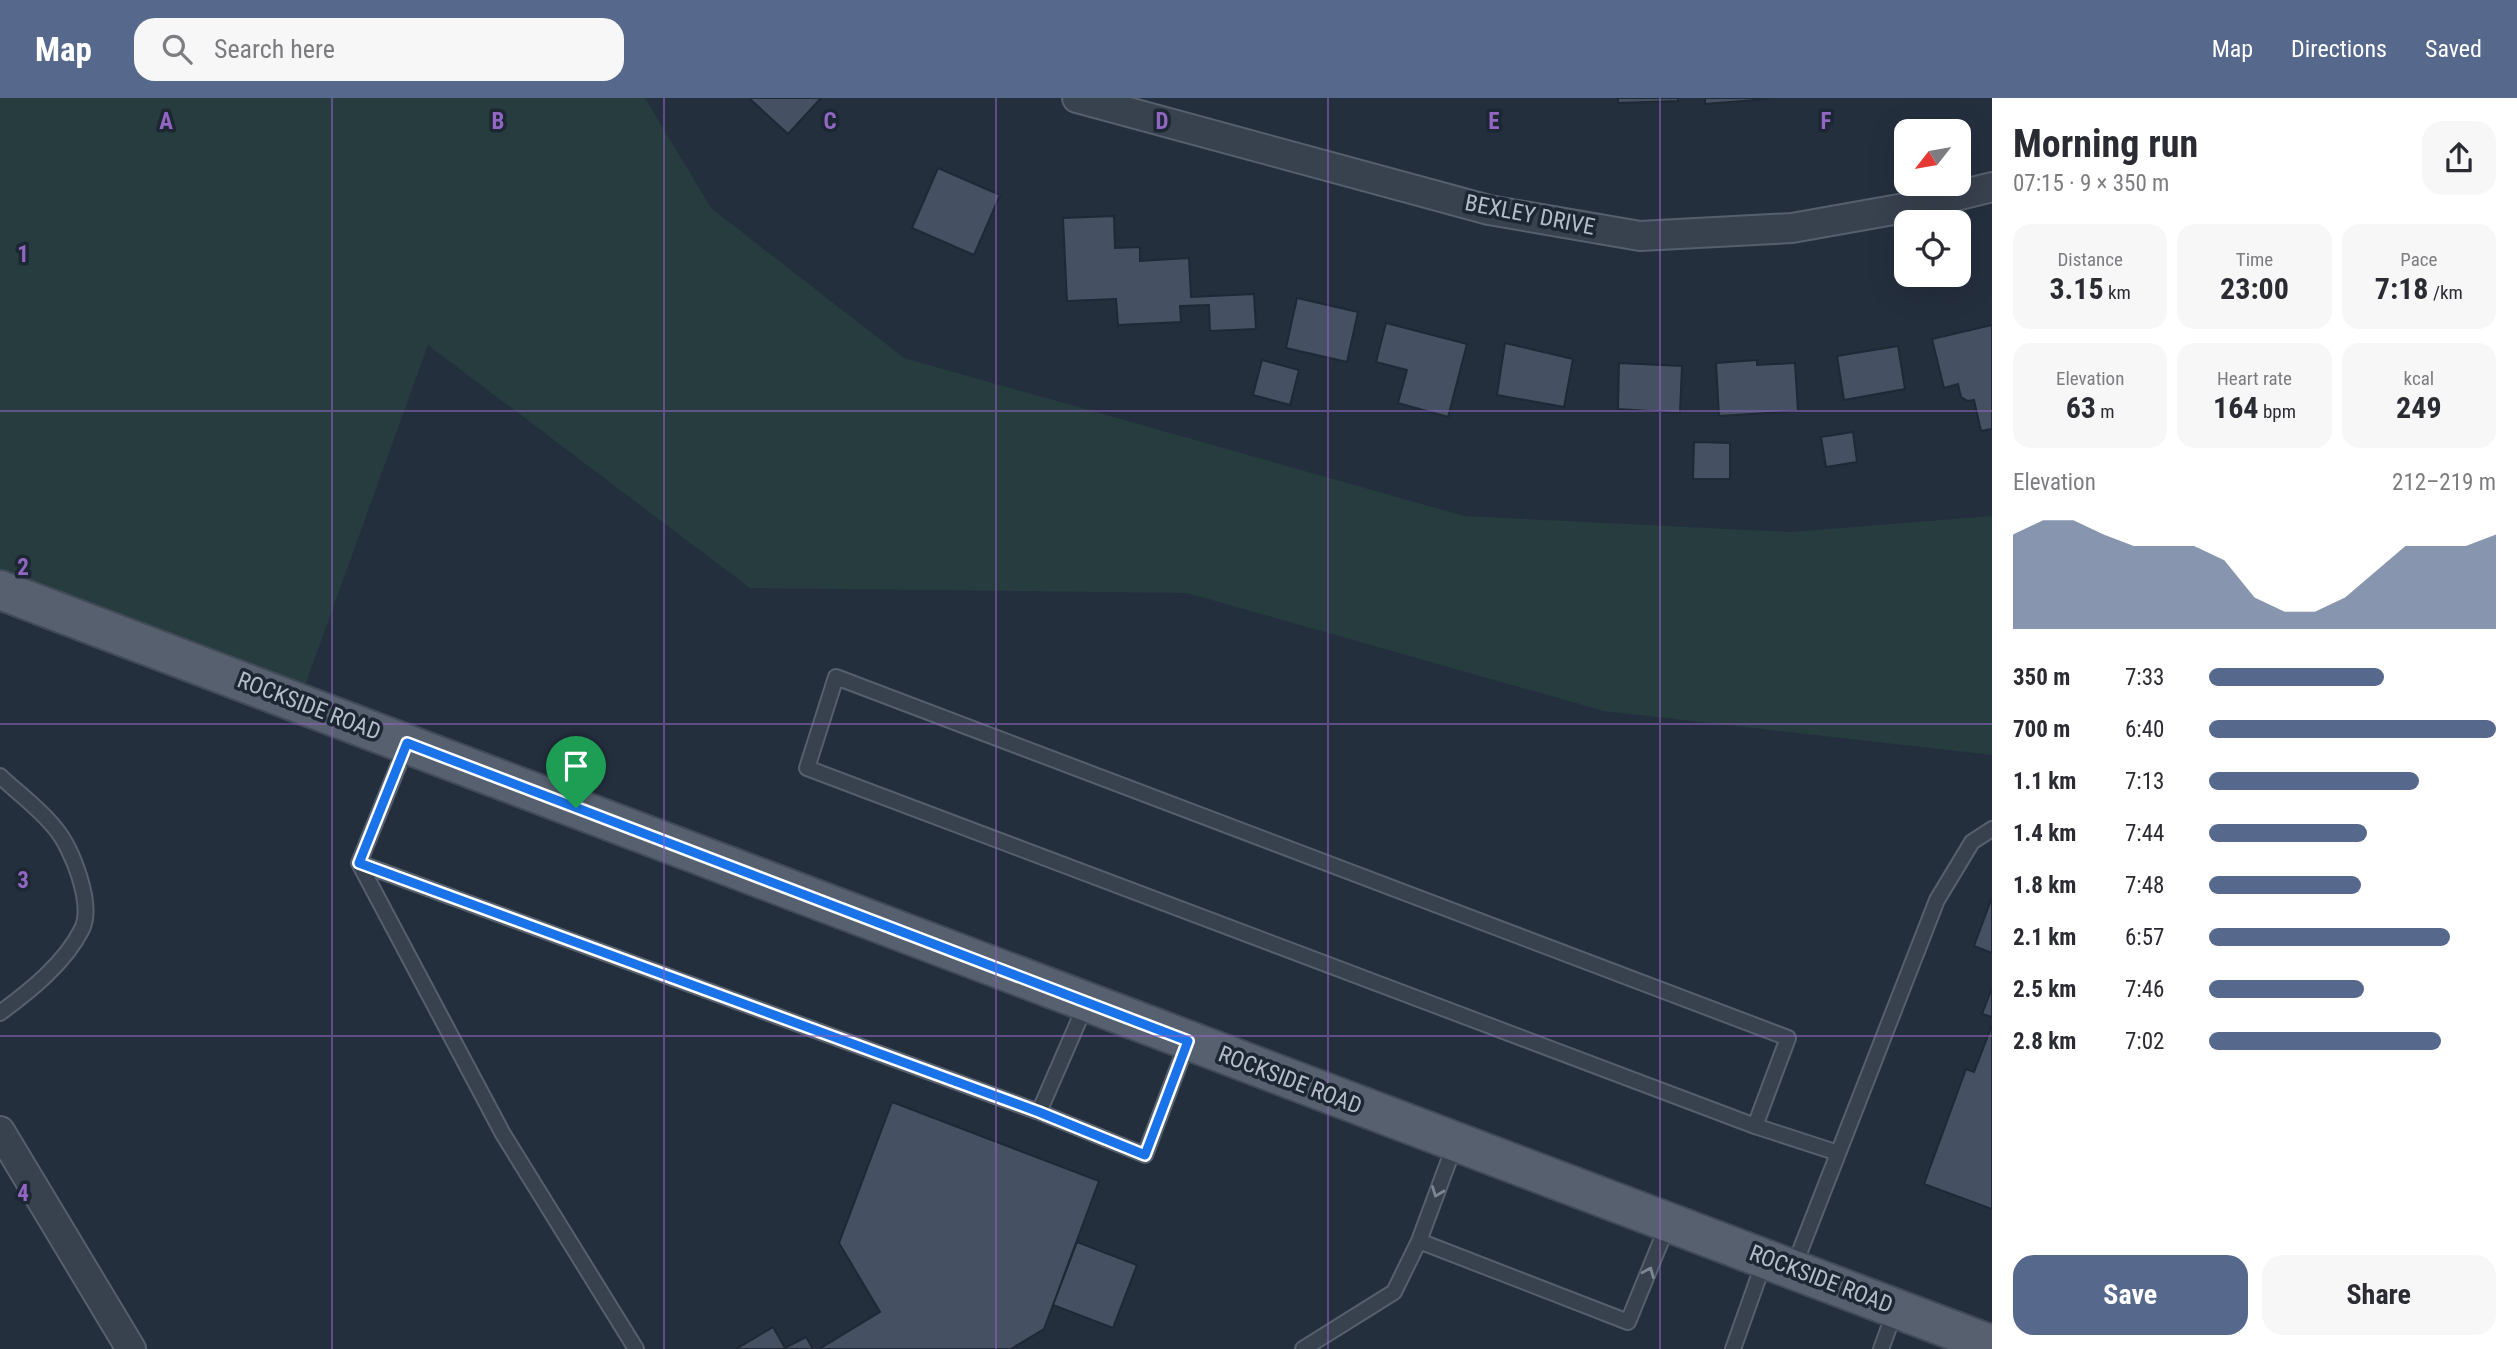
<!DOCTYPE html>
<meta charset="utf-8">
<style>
body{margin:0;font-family:"Roboto Condensed",sans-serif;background:#f7f7f7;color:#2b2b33;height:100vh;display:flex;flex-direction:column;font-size:26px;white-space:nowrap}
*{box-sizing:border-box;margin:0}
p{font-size:23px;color:#7c7c81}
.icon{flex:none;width:38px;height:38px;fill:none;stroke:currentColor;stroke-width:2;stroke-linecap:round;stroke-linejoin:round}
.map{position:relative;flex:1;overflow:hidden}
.sheet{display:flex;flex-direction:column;background:#fff;width:525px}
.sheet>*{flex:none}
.needle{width:46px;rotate:239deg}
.tools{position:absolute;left:1894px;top:21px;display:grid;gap:14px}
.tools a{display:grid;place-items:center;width:77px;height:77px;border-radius:14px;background:#fff;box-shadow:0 7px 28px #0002;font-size:35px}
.pin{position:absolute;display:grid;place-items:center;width:60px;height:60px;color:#fff;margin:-72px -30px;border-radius:50% 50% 50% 0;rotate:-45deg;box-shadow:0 0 7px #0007}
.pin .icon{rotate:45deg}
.round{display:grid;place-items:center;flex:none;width:74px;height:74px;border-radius:21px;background:#f7f7f7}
.overview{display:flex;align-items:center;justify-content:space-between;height:119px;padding:0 21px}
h1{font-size:38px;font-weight:700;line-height:52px}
.metrics{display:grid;grid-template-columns:repeat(3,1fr);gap:10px;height:119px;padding:7px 21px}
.metrics div{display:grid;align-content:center;border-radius:18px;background:#f7f7f7;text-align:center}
.metrics b{font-size:30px;font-weight:700}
.metrics small{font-size:19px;font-weight:400}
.metrics p{font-size:19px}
.chart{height:196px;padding:14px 21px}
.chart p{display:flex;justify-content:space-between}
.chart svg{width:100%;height:126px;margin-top:7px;fill:#56698c;opacity:.7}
.action{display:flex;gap:14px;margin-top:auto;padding:14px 21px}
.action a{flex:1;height:80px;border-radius:21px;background:#56698c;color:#fff;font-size:28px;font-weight:700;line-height:80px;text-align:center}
.action a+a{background:#f7f7f7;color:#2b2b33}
ul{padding:0 21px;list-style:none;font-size:23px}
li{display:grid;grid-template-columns:112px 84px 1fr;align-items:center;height:52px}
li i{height:18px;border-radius:9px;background:#56698c}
header{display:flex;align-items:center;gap:42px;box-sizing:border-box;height:98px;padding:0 35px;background:#56698c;color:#fff}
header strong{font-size:33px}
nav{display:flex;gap:38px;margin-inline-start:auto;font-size:24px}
.search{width:490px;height:63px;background:#f7f7f7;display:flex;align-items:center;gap:18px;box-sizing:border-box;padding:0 24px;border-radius:21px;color:#7c7c81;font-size:26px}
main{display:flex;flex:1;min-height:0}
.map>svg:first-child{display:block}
</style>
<header>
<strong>Map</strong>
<div class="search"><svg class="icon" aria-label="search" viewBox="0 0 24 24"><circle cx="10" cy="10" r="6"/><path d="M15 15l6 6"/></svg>Search here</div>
<nav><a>Map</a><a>Directions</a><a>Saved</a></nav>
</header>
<main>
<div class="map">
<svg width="1992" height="1251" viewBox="0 0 1992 1251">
<rect width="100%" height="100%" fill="#242f3e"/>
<!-- green -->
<path fill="#263c3f" d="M0,0H645L711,110L904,260L1464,418L1791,434L1992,418V657L1604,613L1187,495L750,490L428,247L299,604L0,492Z"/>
<!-- building -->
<path fill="#455162" stroke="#1f2835" stroke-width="2" d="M749,0H821L788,36Z
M1618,0H1678V3L1618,5Z
M1705,0H1768V1L1705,6Z
M938,70L1000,97L974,157L912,130Z
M1114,118L1115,150L1140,149V163L1189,160L1191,199L1254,196L1256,231L1210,233L1209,207L1180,208L1181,224L1118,227L1116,201L1067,203L1063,120Z
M1297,200L1358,214L1347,264L1286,250Z
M1386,225L1467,246L1448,319L1398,305L1407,272L1376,264Z
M1992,227V331L1981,333L1974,302L1968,303L1961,299L1958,286L1944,290L1932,241Z
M1505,245L1573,261L1564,309L1497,297Z
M1898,248L1905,291L1844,302L1837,258Z
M1262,262L1299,272L1290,307L1253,297Z
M1757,262V267L1795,265L1798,313L1719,318L1716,265Z
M1619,265L1682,268L1680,315L1618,311Z
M1853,334L1857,364L1826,369L1821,339Z
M1694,344L1730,345V381H1693Z
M1992,799V855L1974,848Z
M1992,890V919L1982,916Z
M1992,927V1111L1924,1086L1966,971L1974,974Z
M892,1004L1099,1083L1044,1231L1011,1251H819L880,1214L839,1145Z
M1077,1144L1137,1167L1113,1230L1053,1207Z
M773,1229L785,1250L806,1239L813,1251H736Z"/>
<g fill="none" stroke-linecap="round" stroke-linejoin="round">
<!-- service casing -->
<g stroke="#565f6c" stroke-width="18">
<path id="service" d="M407,646L359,765L503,1036L636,1251
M0,678C18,695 40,711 55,730C72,750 94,806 82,831C65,865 30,893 0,915
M359,765L1039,1014L1145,1057L1188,943
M1039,1014L1086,906
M1755,1028L1788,940L836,579L807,670L1755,1028L1838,1055
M1419,1143L1628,1224L1668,1126
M1793,1171L1937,802L1972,744L1992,731
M1303,1251L1394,1194L1419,1143L1455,1046
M1733,1251L1765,1161
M1881,1251L1895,1213"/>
</g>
<!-- minor casing -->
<g stroke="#565f6c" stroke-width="32">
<path id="minor" d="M1077,0L1489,112L1640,138L1792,130L1916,108L1992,89
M0,1033L131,1251"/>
</g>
<!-- primary casing -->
<g stroke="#414a57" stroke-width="42">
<path id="primary" d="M0,492L1992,1247"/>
</g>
<!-- service -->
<use href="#service" stroke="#38414e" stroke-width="14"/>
<!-- minor -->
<use href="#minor" stroke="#38414e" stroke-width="28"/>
<!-- primary -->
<use href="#primary" stroke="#56606e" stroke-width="38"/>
</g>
<!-- one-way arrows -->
<defs><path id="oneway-chevron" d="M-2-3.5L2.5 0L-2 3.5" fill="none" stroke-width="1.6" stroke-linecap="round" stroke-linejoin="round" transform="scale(1.75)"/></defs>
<g stroke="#7c8592">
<use href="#oneway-chevron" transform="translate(1437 1094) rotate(111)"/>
<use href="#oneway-chevron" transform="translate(1649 1174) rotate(-67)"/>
</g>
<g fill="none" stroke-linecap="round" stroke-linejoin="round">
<!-- route casing -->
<g stroke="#fff" stroke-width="14">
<path id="route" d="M407,645L1188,943L1145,1057L1039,1014L359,765Z"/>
</g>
<!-- route -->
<use href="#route" stroke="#1a73e8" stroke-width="9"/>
</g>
<!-- grid -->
<path fill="none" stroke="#9266c3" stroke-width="2" stroke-opacity="0.55" d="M332,0V1251M664,0V1251M996,0V1251M1328,0V1251M1660,0V1251M0,313H1992M0,626H1992M0,938H1992"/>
<g text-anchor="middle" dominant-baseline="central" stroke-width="7" stroke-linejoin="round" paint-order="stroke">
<!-- street labels -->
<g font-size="23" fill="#b4bcc9" stroke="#1d2633">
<text transform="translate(1530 117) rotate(11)">BEXLEY DRIVE</text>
<text transform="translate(309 608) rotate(21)">ROCKSIDE ROAD</text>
<text transform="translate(1290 982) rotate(21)">ROCKSIDE ROAD</text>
<text transform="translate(1821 1181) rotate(21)">ROCKSIDE ROAD</text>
</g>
</g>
<g font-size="23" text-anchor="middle" font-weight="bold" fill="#9266c3" stroke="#1d2633" stroke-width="7" stroke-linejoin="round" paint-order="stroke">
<text x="166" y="31">A</text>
<text x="498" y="31">B</text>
<text x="830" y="31">C</text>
<text x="1162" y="31">D</text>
<text x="1494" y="31">E</text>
<text x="1826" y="31">F</text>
<text x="23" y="164">1</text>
<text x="23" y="477">2</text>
<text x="23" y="790">3</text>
<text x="23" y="1103">4</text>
</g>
</svg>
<div class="tools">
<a><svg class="needle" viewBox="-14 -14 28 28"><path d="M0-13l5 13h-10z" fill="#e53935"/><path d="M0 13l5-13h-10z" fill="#7c7c81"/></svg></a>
<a><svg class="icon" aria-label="locate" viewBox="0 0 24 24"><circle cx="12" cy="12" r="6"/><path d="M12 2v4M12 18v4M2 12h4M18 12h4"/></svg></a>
</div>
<div class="pin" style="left:576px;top:710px;background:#1e9e55"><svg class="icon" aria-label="arrive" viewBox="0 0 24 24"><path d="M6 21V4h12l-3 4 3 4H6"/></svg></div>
</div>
<section class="sheet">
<div class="overview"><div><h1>Morning run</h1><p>07:15 · 9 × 350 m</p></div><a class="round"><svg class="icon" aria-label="share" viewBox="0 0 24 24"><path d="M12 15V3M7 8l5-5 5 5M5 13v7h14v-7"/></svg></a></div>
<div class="metrics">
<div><p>Distance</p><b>3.15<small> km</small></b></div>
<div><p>Time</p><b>23:00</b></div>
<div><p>Pace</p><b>7:18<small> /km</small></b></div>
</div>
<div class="metrics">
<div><p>Elevation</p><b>63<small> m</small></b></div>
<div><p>Heart rate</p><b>164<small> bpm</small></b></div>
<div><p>kcal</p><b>249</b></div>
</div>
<div class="chart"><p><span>Elevation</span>212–219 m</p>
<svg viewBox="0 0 160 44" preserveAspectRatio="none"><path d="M0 44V11L10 6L20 6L30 11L40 15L50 15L60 15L70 20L80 33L90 38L100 38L110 33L120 24L130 15L140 15L150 15L160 11V44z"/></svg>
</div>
<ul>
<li><b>350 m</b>7:33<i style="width:61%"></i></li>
<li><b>700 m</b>6:40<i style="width:100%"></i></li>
<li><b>1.1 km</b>7:13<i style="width:73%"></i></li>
<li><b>1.4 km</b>7:44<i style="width:55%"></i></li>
<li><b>1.8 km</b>7:48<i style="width:53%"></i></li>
<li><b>2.1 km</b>6:57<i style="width:84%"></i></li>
<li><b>2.5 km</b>7:46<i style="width:54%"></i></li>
<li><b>2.8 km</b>7:02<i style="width:81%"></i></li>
</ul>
<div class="action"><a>Save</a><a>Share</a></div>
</section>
</main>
